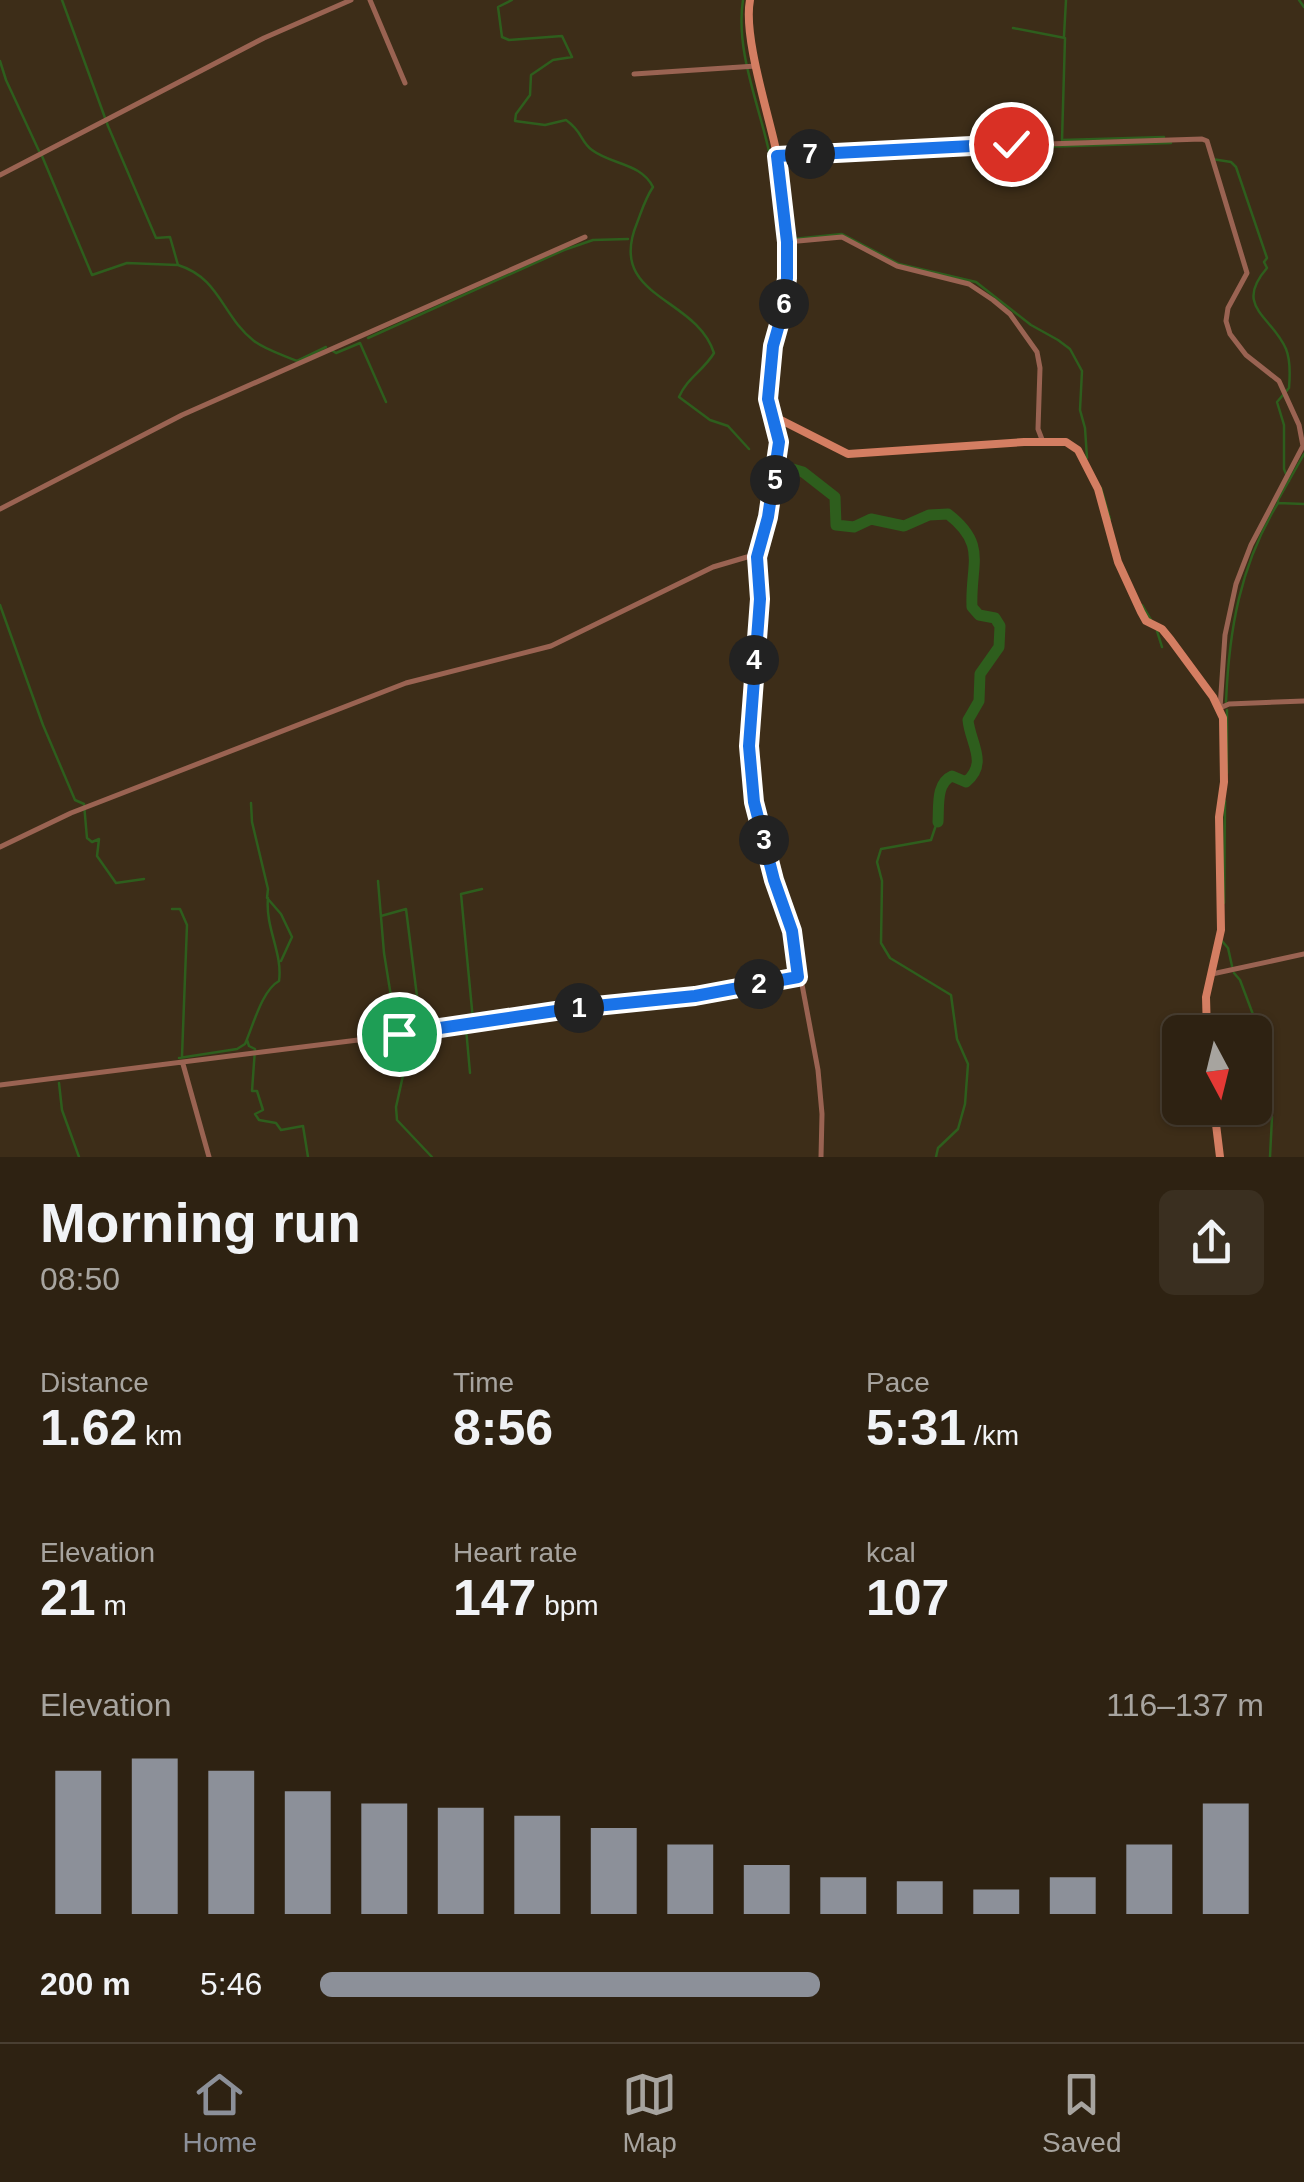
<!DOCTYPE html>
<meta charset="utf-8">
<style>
body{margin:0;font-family:Arial,sans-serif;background:#3a2f20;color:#f1f3f6;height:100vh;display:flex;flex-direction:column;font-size:38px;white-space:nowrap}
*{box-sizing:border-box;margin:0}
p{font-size:32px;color:#a7a49f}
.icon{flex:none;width:55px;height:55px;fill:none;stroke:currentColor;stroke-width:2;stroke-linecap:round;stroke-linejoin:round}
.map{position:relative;height:1157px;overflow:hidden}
.sheet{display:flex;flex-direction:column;background:#2e2212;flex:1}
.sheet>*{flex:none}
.needle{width:65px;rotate:173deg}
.controls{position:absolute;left:1162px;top:1015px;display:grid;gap:20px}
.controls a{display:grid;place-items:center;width:110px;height:110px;border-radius:15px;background:#2e2212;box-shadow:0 2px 8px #0004,0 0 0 2px #493f32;font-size:50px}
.pin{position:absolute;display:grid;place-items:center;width:85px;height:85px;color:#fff;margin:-42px;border:5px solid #fff;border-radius:50%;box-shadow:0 2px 10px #0007}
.km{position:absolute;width:50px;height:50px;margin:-25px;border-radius:50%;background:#222;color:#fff;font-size:28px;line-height:50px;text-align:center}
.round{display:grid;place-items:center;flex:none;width:105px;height:105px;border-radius:15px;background:#3a2f20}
.head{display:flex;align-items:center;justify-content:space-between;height:170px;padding:0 40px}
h1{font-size:55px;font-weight:600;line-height:75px}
.stats{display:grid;grid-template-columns:repeat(3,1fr);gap:15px;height:170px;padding:10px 40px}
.stats div{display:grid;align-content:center}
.stats b{font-size:50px;font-weight:600}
.stats small{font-size:28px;font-weight:400}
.stats p{font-size:28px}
.chart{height:280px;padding:20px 40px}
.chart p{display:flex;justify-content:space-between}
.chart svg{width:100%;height:180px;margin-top:10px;stroke:#8c9099;stroke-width:6}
ul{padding:0 40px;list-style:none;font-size:32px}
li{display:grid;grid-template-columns:160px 120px 1fr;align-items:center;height:75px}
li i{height:25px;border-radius:12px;background:#8c9099}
.menu{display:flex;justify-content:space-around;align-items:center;height:140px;border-top:2px solid #493f32;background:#2e2212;font-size:28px;color:#a7a49f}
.menu a{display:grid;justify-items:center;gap:5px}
.menu .active{color:#8c9099}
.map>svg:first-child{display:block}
</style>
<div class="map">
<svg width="1304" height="1157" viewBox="0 0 1304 1157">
<rect width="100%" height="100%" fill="#3d2d18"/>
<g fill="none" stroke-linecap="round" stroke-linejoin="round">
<!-- stream -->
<path stroke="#2e5e1d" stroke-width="2.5" d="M62,0L108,126L156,238L170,237L178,265C220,278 222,316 254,341C266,350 283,355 297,361L326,347
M512,0L498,7L502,37L509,40L562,36L572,57L553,60L531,75L530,95L516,114L515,121L545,125L566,120C583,132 580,141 592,150C612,165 641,163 653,187C645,199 642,210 637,223C606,298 696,296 714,353C704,370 687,378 679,397L710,420L728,426L749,449
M743,0C735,51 760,107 770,156C776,183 775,209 779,236
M1299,0L1304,7
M1013,28L1065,38L1062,140L1164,137
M1064,36L1066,0
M0,61L6,80L39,151
M1004,148L1171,143
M42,156L92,275L127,263L177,265
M783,159L981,149
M1212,159L1231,162L1236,167L1267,258L1264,262L1267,268C1233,307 1272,316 1286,349C1291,361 1290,376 1289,388L1277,402L1284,425V469L1289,481
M792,234L793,239L842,234L899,264L976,282L1031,325L1058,340L1070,349L1082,371L1080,410L1085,428L1087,458
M368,338L564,250L593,240L628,239
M780,346C790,311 794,280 793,244
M333,351L336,353L360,343L386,402
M1304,454L1278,500V503L1304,504
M1101,488L1110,519
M0,605L43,725L75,800L84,804L87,838L92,842L99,839L97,856L116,883L144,879
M1142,605L1151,620
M1157,631L1162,647
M1226,702C1229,630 1240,565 1278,503
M1227,710V773
M251,803L252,822L268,889L267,898
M378,881L384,953L394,1015L383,1033
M268,899L281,914L292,937L281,961
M1224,903L1225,801
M172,909H180L187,925L182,1056
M381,916L406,909L421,1028L412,1031
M1222,941L1228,948L1232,966
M1234,973L1240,980L1257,1025L1264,1062L1272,1117L1270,1157
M468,1022L473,1020L461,894L482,889
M466,1028L470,1073
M455,1029L485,1025
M412,1035L396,1107L397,1120L432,1157
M247,1040L249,1046L255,1049L252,1091H257L263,1110L255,1114L259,1120L276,1123L281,1130L303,1126L308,1157
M179,1058L237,1049L245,1044C253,1026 262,990 279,981C283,953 265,928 268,898
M59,1083L62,1110L79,1157
M936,1157L938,1148L958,1129L965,1104L968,1064L957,1039L951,995L890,958L881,943L882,881L877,862L881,849L931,840L936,825"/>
<!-- river -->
<path stroke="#2e5e1d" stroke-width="11" d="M768,462L803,472L835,497L836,525L854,527L871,519L904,526L929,515L948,514C988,545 970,564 972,607L979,615L995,618L1000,626L999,647L980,674L979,701L968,720C970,743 989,763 966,782L952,776C936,783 939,806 938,822"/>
<!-- minor -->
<path stroke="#9a6352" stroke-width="5" d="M370,0L405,83
M634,74L756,66
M777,156L860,150L1202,139L1207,141L1247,273L1228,308L1226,321L1230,334L1246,355L1279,381L1299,425L1303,446L1251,545L1236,584L1225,635L1220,708L1229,704L1304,701
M0,175L264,38L351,0
M787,242L842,237L897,266L969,284L993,300L1010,314L1037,352L1040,368L1038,429L1043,442
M775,417L779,441L776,472L757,557L760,599L749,746L755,801L774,880L792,931L818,1070L822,1114L821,1157
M0,509L182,415L585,237
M0,847L71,813L406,683L551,646L713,567L747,557H757
M1212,974L1304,954
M183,1064L209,1157
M0,1085L422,1032L576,1008L695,996L798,977"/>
<!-- secondary -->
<path stroke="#d47e62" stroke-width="8" d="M750,0C743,36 768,112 776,150C782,180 784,211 787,241C792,301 762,356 771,415L848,454L1024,442H1066L1078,450L1098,489L1118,562L1141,612L1146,621L1162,629L1171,640L1213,697L1223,718L1224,782L1219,817L1221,930L1206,997L1207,1032
M1214,1108L1220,1157"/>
</g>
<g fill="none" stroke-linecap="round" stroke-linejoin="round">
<!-- route casing -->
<g stroke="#fff" stroke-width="20">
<path id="route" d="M399,1034L576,1008L695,996L798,977L792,931L774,880L754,802L749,746L760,599L757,557L768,517L779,442L768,399L773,346L782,314L787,278V242L777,156L1011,144"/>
</g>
<!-- route -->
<use href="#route" stroke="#1a73e8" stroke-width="12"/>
</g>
</svg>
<div class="controls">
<a><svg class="needle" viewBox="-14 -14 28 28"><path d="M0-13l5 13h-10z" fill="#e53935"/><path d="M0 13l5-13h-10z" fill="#a7a49f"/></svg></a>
</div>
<div class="pin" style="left:399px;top:1034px;background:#1e9e55"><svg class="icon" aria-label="arrive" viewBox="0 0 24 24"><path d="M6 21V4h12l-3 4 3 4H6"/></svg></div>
<div class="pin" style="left:1011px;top:144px;background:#d93025"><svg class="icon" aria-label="check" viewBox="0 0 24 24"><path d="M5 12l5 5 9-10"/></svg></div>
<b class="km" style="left:579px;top:1008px">1</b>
<b class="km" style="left:759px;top:984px">2</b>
<b class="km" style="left:764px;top:840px">3</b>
<b class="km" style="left:754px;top:660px">4</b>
<b class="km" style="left:775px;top:480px">5</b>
<b class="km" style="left:784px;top:304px">6</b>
<b class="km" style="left:810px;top:154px">7</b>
</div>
<section class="sheet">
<div class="head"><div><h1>Morning run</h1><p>08:50</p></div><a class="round"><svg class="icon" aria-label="share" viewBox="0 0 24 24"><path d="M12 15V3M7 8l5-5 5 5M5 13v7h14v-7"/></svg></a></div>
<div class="stats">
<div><p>Distance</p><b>1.62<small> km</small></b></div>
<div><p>Time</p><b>8:56</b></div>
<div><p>Pace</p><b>5:31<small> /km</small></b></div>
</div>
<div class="stats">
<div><p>Elevation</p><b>21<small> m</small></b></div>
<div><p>Heart rate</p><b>147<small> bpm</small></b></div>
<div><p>kcal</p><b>107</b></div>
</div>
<div class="chart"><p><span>Elevation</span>116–137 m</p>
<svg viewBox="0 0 160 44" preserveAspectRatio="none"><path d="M5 44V9M15 44V6M25 44V9M35 44V14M45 44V17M55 44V18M65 44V20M75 44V23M85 44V27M95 44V32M105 44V35M115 44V36M125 44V38M135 44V35M145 44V27M155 44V17"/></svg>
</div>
<ul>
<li><b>200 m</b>5:46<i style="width:53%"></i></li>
</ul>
</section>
<nav class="menu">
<a class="active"><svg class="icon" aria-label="home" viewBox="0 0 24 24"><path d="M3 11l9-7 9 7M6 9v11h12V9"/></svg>Home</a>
<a><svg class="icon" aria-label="map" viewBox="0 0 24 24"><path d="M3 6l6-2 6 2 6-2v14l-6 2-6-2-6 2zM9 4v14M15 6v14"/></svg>Map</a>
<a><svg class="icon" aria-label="saved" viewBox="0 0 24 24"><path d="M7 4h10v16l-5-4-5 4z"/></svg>Saved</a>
</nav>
